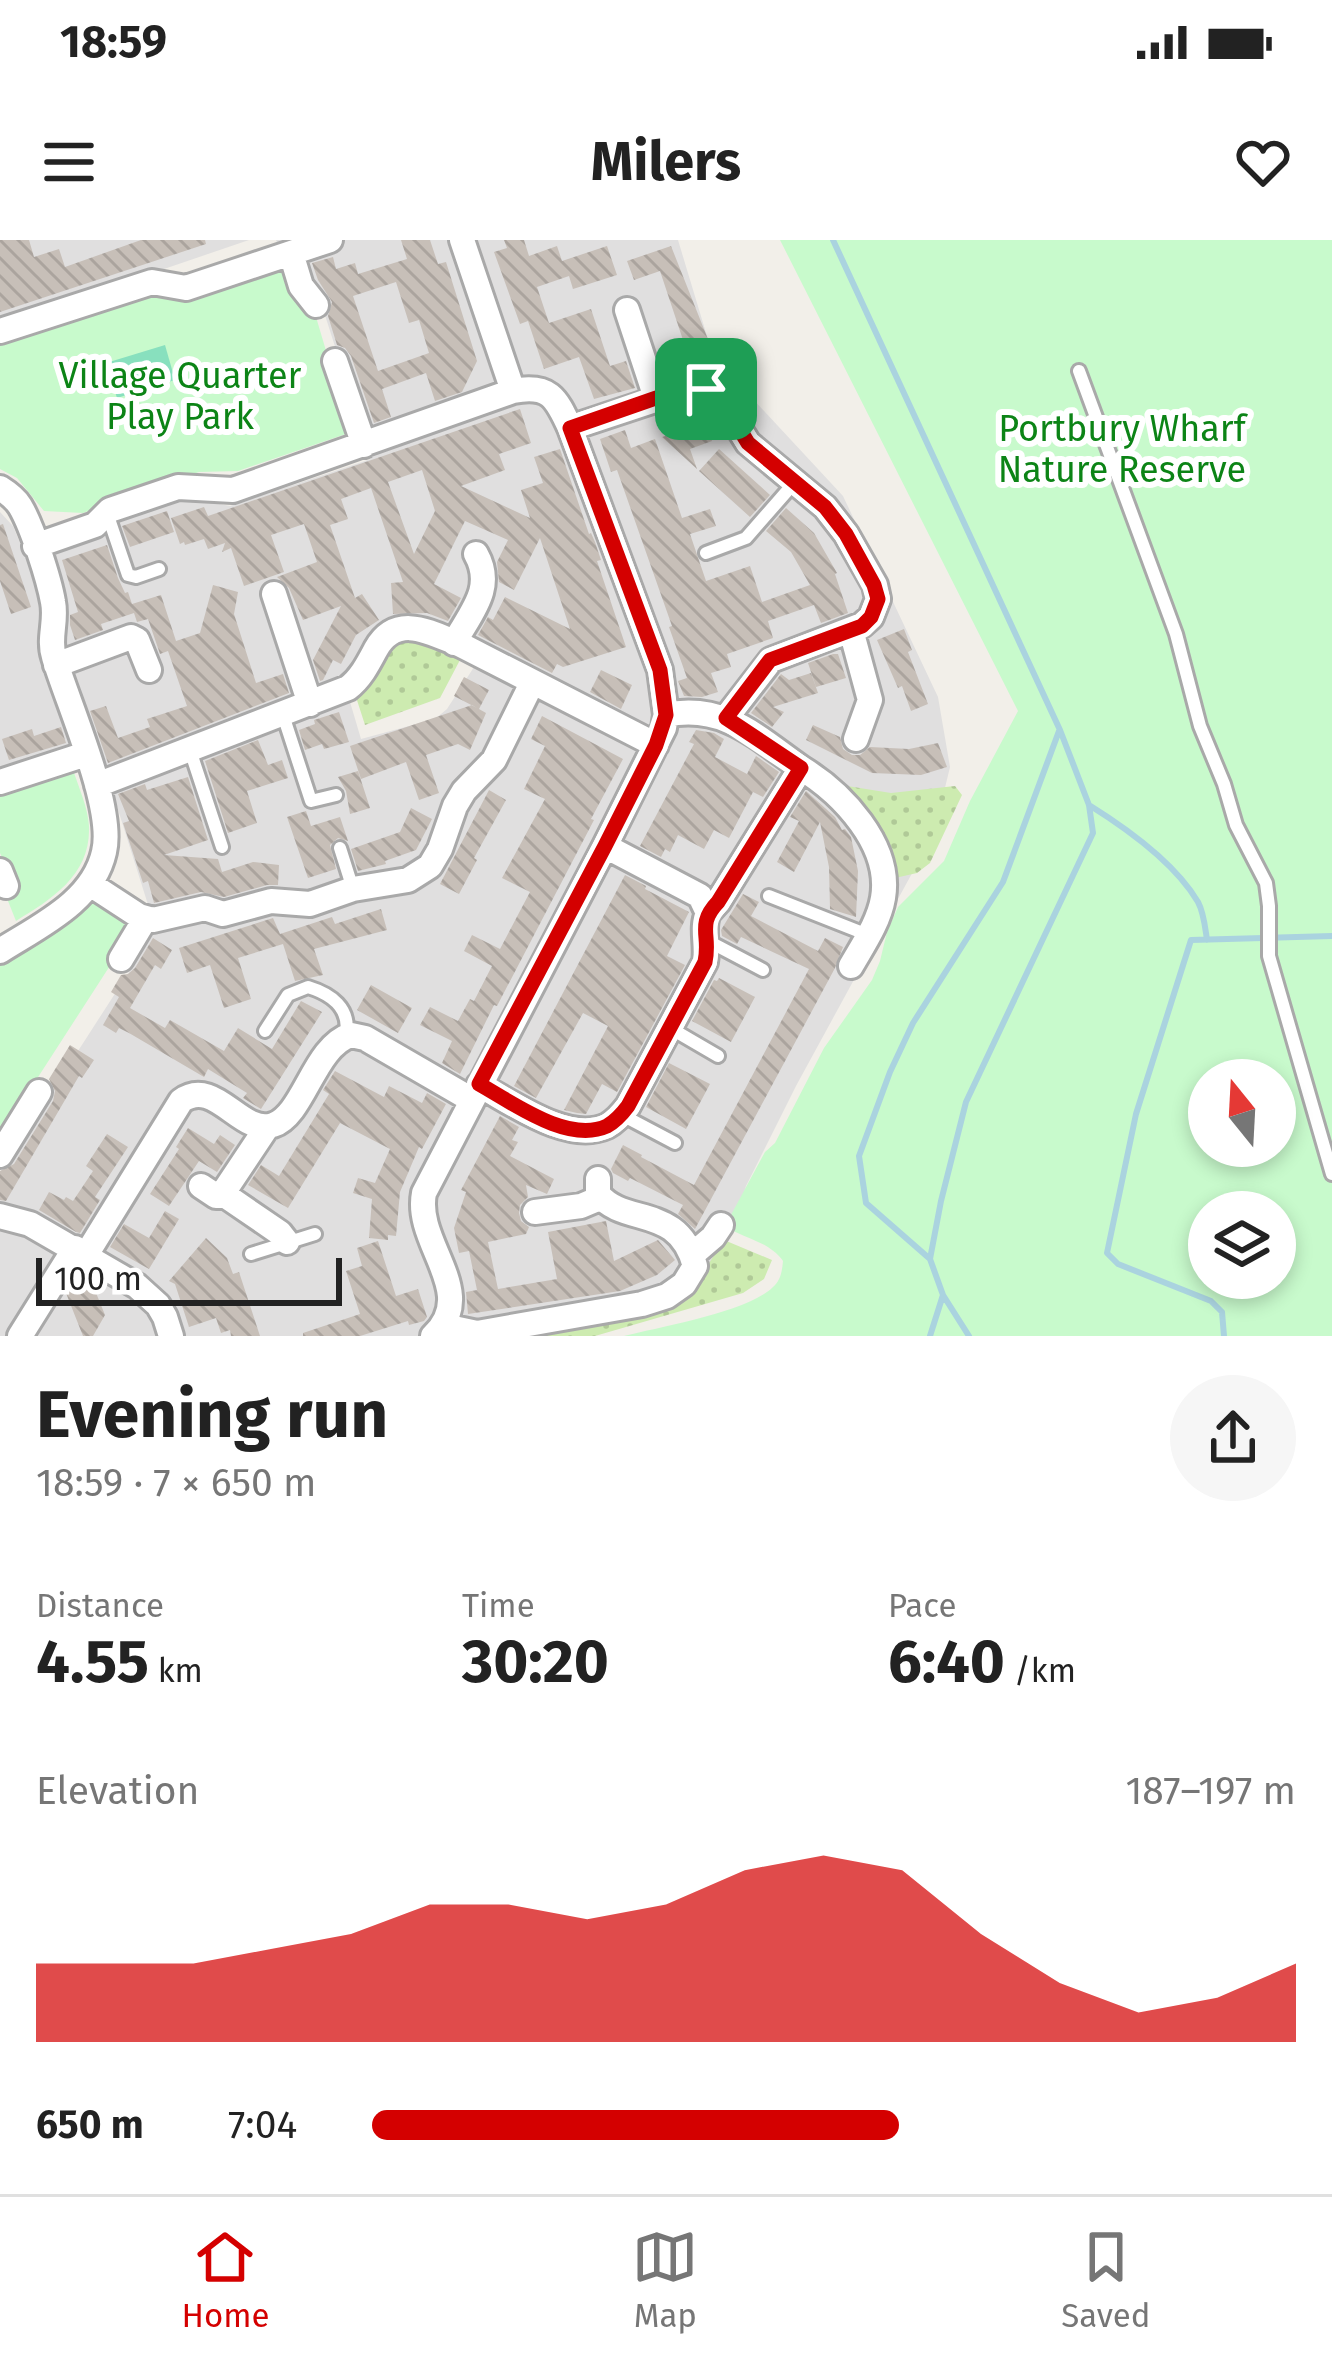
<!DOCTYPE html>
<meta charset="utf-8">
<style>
body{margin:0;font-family:"Fira Sans",sans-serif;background:#f6f6f6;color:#222;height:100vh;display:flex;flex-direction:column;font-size:45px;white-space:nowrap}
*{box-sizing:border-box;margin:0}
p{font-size:39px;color:#767676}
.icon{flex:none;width:66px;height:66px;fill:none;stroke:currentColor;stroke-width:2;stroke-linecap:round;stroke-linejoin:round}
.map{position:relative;height:1096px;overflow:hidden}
.details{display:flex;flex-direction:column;background:#fff;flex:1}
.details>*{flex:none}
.needle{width:78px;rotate:342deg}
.fabs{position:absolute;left:1188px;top:819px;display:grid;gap:24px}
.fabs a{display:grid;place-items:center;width:108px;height:108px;border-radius:50%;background:#fff;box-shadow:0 6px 18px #0003;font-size:60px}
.scale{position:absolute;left:36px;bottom:30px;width:306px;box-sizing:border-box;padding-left:12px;border:6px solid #222;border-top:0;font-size:33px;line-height:42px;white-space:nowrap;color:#222;-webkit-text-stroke:9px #fff;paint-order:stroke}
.pin{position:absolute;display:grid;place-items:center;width:102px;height:102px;color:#fff;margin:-51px;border-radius:24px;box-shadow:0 6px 18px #0006}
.round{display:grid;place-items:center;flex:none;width:126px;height:126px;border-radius:63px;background:#f6f6f6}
.headline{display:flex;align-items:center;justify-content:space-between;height:204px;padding:0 36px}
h1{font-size:66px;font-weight:700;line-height:90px}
.figures{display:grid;grid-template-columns:repeat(3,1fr);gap:18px;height:204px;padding:12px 36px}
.figures div{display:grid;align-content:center}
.figures b{font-size:60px;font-weight:700}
.figures small{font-size:33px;font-weight:400}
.figures p{font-size:33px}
.chart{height:336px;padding:24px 36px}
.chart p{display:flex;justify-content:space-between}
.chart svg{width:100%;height:216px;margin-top:12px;fill:#d40000;opacity:.7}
ul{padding:0 36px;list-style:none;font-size:39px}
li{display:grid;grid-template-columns:192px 144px 1fr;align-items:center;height:90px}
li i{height:30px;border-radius:15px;background:#d40000}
.status{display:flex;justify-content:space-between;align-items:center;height:84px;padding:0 60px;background:#fff;direction:ltr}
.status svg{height:33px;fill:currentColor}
header{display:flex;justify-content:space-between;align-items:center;height:156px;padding:0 36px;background:#fff;font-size:54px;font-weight:700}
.tabs{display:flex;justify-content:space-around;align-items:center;height:168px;border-top:3px solid #e0e0e0;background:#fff;font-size:33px;color:#767676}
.tabs a{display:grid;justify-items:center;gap:6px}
.tabs .active{color:#d40000}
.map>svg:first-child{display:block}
</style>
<div class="status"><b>18:59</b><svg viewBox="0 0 49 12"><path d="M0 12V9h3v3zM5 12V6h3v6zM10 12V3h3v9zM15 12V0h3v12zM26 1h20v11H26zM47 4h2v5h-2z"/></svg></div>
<header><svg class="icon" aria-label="menu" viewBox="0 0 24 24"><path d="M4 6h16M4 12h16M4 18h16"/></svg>Milers<svg class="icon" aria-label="heart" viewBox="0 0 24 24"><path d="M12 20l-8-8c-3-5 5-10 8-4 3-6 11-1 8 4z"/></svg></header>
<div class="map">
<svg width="1332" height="1096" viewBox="0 0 1332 1096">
<defs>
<pattern id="grass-dots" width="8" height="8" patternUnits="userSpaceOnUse" patternTransform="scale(3)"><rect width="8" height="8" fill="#cdebb0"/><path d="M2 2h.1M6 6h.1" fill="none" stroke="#b0c997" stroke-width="1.8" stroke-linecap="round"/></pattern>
<pattern id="building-back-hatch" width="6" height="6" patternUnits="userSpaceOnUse" patternTransform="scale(3)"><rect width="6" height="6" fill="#c7bfb8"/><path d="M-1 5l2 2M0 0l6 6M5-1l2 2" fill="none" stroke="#aba49e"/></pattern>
</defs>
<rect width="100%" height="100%" fill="#f2efe9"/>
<!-- residential -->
<path fill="#e0dfdf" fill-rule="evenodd" d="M0,0H249L0,85Z
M276,0H678L713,116L843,256L938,457L950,527L934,593L796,846L746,946L716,1039L418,1096H0V932L156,690L97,503L0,531V272L13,286L25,315L188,258L230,266L371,219L307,19L285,26ZM453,397L483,413L447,469L435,479L361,499L345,445Z"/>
<!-- grass -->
<path fill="url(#grass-dots)" d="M421,399L460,420L440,458L365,485L355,454L387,408L399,400Z
M841,545L891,553L955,546L962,555L930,623L917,633L895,638Z
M724,1000L772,1020L764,1039L743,1053L595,1096H498L693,1048Z"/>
<!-- park -->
<path fill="#c8facc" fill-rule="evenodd" d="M780,0H1332V1096H624C660,1087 748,1072 773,1047C781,1040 782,1031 783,1021C769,1001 744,999 725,986L765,912L775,903L824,808L872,740L880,721L887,692L898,667L944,621L970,561L1018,471ZM1209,840H1275V906H1209ZM1209,972H1275V1038H1209Z
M288,23L316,77L349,188L346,194L238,231L199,232L83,273L44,271L17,238L0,229V101L158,52L176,59L189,58Z
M73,530C79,548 88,568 89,586C91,635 52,659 16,681L4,651L15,647L0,613V552Z
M92,655L135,687L0,896V723Z"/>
<!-- pitch -->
<path fill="#88e0be" d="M165,105L175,140L117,158L106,123Z"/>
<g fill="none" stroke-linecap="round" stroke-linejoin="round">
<!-- stream -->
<path stroke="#aad3df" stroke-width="6" d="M833,0L1060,490L1089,565L1093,593L966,862L941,961L930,1019
M1089,565C1126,588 1175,623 1198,662C1204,673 1205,687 1207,700
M930,1096L943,1055
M969,1096L943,1055L930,1019L866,963L859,916L890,832L913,783L1003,642L1059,491
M1224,1096L1222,1072L1211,1061L1118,1024L1107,1013L1136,874L1191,700L1332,696"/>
</g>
<!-- building -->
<path fill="url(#building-back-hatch)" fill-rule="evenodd" d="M0,0H29L34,17L59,9L65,27L141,0H205L206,4L0,72Z
M401,0H430L438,24L446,22L477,121L462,152L435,161L426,133L382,149L391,177L374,183L351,116L345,108L337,105L328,76L332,62L318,40L312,23L333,17L336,29L355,23L358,34L407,19ZM396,42L409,83L419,80L429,113L378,131L353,56Z
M504,0H524L529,16L557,6L562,21L607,6L617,35L573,49L569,36L537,47L549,83L591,69L610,126L626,121L635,148L594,159L579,117L544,129L528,81L520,84L494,12L507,8Z
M671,6L717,122L667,139L659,115L685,106L660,31L634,40L627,21Z
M520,169L531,203L499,214L505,230L461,246L530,278L521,250L543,243L534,217L560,209L589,294L591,293L595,302L601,320L597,321L626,407L563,427L557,424L552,433L478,395L488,377L493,380L505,357L570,389L540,298L514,350L499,342L497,322L508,300L465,281L434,344L461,358L448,381L427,373L393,374L391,343L403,342L371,248L341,259L348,279L330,285L355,358L362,354L379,380L356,395L341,424L333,420L323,440L320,441L313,420L341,366L303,380L289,348L277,337L317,322L304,284L271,295L284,332L244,346L231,308L222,312L225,303L208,309L204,299L185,305L184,302L180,304L171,278L204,267L208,276ZM422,230L435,271L414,314L388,242Z
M701,169L712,201L690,209L697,229L662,197L675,193L670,180Z
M625,190L631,208L655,199L682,278L710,269L716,286L690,294L706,341L750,326L762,362L810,345L791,312L766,291L786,268L814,293L837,333L835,334L848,373L821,383L814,365L768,381L773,398L727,414L731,427L711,433L718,452L702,457L684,456L678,441L687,438L669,387L672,386L617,230L611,232L600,199Z
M719,209L770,255L750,277L699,231Z
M167,271L174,292L130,307L122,286Z
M3,284L31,367L11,374L0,341V285Z
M107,305L118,338L125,353L128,352L132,364L161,355L176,401L200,393L213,345L238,352L234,374L256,443L283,434L289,453L108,523L90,471L106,466L118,498L150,487L147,479L187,466L168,411L160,414L148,379L137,382L134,373L101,384L103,390L75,400L70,385V375L78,372L62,320Z
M904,389L912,410L908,412L928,464L911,471L902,446L898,448L877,400Z
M833,414H838L846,438L816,447L808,423Z
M601,430L632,445L621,469L590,452Z
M811,433L818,453L773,467L784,472L772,487L751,473L781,434L789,440Z
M464,437L489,450L479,469L486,473L470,510L458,504L426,515L439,553L419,560L406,522L361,539L350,506L472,465L477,468L454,456Z
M339,472L349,502L324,509L322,504L305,510L299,490L315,484L314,480Z
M542,476L623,519L591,579L594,580L497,766L494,765L460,834L442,823L452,801L420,785L430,767L458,781L470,759L474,761L492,726L464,711L472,695L500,709L530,652L502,638L545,559L524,549L545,506L531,499Z
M813,485L840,497L843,509L852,515H860L870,507L909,509L938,503L947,527L921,535L872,533L806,500Z
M61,487L66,503L9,520L2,499L32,489L34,496Z
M696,490L714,493L724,499L715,517L747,534L756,516L779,532L763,557L753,552L729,598L714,590L704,609L678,595L670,612L665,609L661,617L640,606L694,504L689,502Z
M258,500L268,525L282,520L288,538L247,551L257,583L228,593L205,521Z
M358,531L370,568L350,574L346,551L338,537Z
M188,537L208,600L164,615L218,619L222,632L253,622L279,625L278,645H267L224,657L201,652L154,663L148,641L143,643L123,583L129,581L118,554L145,544L147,550Z
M489,550L506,560L474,618L477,620L459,654L440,644Z
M806,551L835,577L842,590L845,589L851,597L858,631L856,677L830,669L829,627L820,582L794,632L777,622L799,581L790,577Z
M411,568L432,579L416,610L385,621L386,624L358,631L351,609L400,592Z
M306,571L311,586L340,577L348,601L338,598L330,605L336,629L308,638L287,577Z
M625,635L646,646L645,649L689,672L667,716L685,725L617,852L602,844L586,874L577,873L564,870L608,786L583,773L536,858L514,846Z
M743,654L759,662L751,676L818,711L825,698L843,707L835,728L695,989L678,974L683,965L630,938L628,941L613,933L611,929L623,905L642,915L641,917L694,945L809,729L741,697L737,704L722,696L721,690Z
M381,669L387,690L314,709L323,735L295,741L283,704L238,718L251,759L224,768L210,725L187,733L179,708L273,678L280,694L332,677L335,684Z
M153,698L172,710L161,729L155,725L130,768L165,788L170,780L224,811L238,788L272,809L301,761L322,772L261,869L243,858L247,853L208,829L204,837L129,793L119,788L116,793L103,785L119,757L111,752L121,735L128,734L135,728Z
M719,738L755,757L731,802L692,781L714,740L717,741Z
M371,745L412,768L398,793L357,770Z
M70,805L94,820L82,838L79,836L6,961L0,960V931L14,924L53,861L55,851L49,839Z
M669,823L710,844L686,889L646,867Z
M335,831L384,857L389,846L422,863L427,853L446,864L422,909L419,907L400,952L396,996L388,995V1000L369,998L372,959L353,953L358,938L375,943L390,909L340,883L288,968L248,945L261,925L279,936L329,854L323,850Z
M500,876L519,887L512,900L518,902L510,916L554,939L547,954L526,945L528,957L520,965L519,973L521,981L529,987L526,994L488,1002L498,1049L557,1039L548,992L606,981L614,1021L658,1000L675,1020L657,1035L620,1051L468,1074L466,1052L477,1050L469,1011L459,1013L454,988L466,952L461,950Z
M188,888L214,904L220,895L235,905L217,932L199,921L169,966L150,954L179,909L176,907Z
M107,894L128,907L95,957L100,960L80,993L76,992L39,970L49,952L64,960L66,957L73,961L93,931L86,926Z
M165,971L179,979L149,1029L110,1007L124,984L149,998Z
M206,998L227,1018L233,1034L239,1032L260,1096H231L230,1090L221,1093L216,1078L189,1087L175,1044L169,1041Z
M378,1001L396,1056L418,1049L427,1077L424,1081L409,1085L408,1081L360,1096H303V1093L360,1074L346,1031L362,1026L357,1008Z
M92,1043L105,1075L93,1096H83L66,1053Z"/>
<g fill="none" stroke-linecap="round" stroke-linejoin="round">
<!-- service casing -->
<g stroke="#a9a9a9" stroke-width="18">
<path id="service" d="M1079,131L1176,394L1200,486L1224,544L1236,585L1266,643L1269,666V716L1332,934
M107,273L128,335L136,337L159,329
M706,313L746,298L795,242
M283,475L311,561L336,555
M190,510L222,607
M340,608L353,649
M769,656L868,695
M708,701L763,730
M670,788L718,816
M265,791L288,755L308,747C331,754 351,768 346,795
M622,875L675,903
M251,1014L315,994"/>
</g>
<!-- minor casing -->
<g stroke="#a9a9a9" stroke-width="30">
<path id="minor" d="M291,13L301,46L316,65
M627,70L656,158
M0,91L152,42L186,48L330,0
M335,121L364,205
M570,188L682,151L700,148L713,151L722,161L748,203L825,267L846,294L875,345L878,359L871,377L862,385L771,420L726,478
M0,248C8,253 15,258 20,266C32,286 49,339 53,362C57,381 48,399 54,417C68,464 115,568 104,612C93,662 39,686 0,711
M35,306L95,285L110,270L178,247L233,250L513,151
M274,354L310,464
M851,390L870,460L856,499
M454,403C471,372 495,348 476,314
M56,425L131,397L137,400L149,430
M666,475C723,463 757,497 801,528L718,662L708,673
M801,528C842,553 892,605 883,658C879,682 863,705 851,726
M0,542L86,514
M97,545L348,448C361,438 368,424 376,409C397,372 431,393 461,405L656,505
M0,631L6,646
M90,644L139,676L153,680L205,668L223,674L271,661L310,664L353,649L408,640L430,626L440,609L455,566L464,551L494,520L532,443
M121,719L145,679
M479,845C513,863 568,904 607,886C616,881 622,874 628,866L705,722C708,705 701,688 708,673L700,656L605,606
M0,915L39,852
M201,946L216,956H226L280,993L287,1002
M221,956L267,887
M535,972L581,966L600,958
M0,976L30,984L137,1046L158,1065L165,1077L171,1096
M86,1015L181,861C215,836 241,896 273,885C304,875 314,806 351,795L365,798L472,860
M692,1015L713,997L721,985
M444,1086L477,1093L642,1064L667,1056L684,1044L695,1026C678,963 625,987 598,954V939
M20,1096L75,1008
M433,1096C480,1052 414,1004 424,953L605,606L664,488L666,475L660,430L570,188C556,157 549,144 513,151L462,0"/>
</g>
<!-- service -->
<use href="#service" stroke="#fff" stroke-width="12"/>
<!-- minor -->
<use href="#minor" stroke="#fff" stroke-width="24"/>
</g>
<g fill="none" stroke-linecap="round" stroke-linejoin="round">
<!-- route casing -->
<g stroke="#fff" stroke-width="24">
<path id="route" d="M700,148L713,151L719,156L748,203L825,267L846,294L874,345L878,359L871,377L862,386L770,420L726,478L801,528L718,662C696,685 711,695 705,722L628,866C622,874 616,881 607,886C568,904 513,863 479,844L605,606L656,505L666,475L660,430L570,188L656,158Z"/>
</g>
<!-- route -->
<use href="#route" stroke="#d40000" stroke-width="15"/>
</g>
<g text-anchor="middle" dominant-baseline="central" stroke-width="12" stroke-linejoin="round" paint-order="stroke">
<!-- park labels -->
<g font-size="36" fill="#0c8416" stroke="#fff">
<text x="180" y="136">Village Quarter<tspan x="180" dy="41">Play Park</tspan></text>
<text x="1122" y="189">Portbury Wharf<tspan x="1122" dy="41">Nature Reserve</tspan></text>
</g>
</g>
</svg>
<div class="fabs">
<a><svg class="needle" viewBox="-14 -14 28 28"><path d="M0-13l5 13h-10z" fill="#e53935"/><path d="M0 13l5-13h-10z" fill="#767676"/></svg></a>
<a><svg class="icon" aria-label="layers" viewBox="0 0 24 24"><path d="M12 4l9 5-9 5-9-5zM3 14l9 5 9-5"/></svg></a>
</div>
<div class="scale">100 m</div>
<div class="pin" style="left:706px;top:149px;background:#1e9e55"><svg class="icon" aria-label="arrive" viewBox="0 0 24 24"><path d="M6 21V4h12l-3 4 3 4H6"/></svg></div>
</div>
<section class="details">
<div class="headline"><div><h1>Evening run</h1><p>18:59 · 7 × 650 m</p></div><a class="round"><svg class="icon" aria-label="share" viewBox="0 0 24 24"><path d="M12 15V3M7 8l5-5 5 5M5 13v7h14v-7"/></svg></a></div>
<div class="figures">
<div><p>Distance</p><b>4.55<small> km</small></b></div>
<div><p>Time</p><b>30:20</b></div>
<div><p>Pace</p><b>6:40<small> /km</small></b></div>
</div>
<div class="chart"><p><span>Elevation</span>187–197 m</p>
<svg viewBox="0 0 160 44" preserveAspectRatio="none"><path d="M0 44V28L10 28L20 28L30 25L40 22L50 16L60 16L70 19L80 16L90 9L100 6L110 9L120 22L130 32L140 38L150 35L160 28V44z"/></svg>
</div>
<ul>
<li><b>650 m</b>7:04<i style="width:57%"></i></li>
</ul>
</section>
<nav class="tabs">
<a class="active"><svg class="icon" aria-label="home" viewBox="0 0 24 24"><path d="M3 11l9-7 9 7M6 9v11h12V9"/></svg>Home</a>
<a><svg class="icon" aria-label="map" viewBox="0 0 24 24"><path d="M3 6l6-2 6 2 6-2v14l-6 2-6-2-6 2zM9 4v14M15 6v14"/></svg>Map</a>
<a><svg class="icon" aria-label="saved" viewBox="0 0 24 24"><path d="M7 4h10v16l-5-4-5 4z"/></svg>Saved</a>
</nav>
